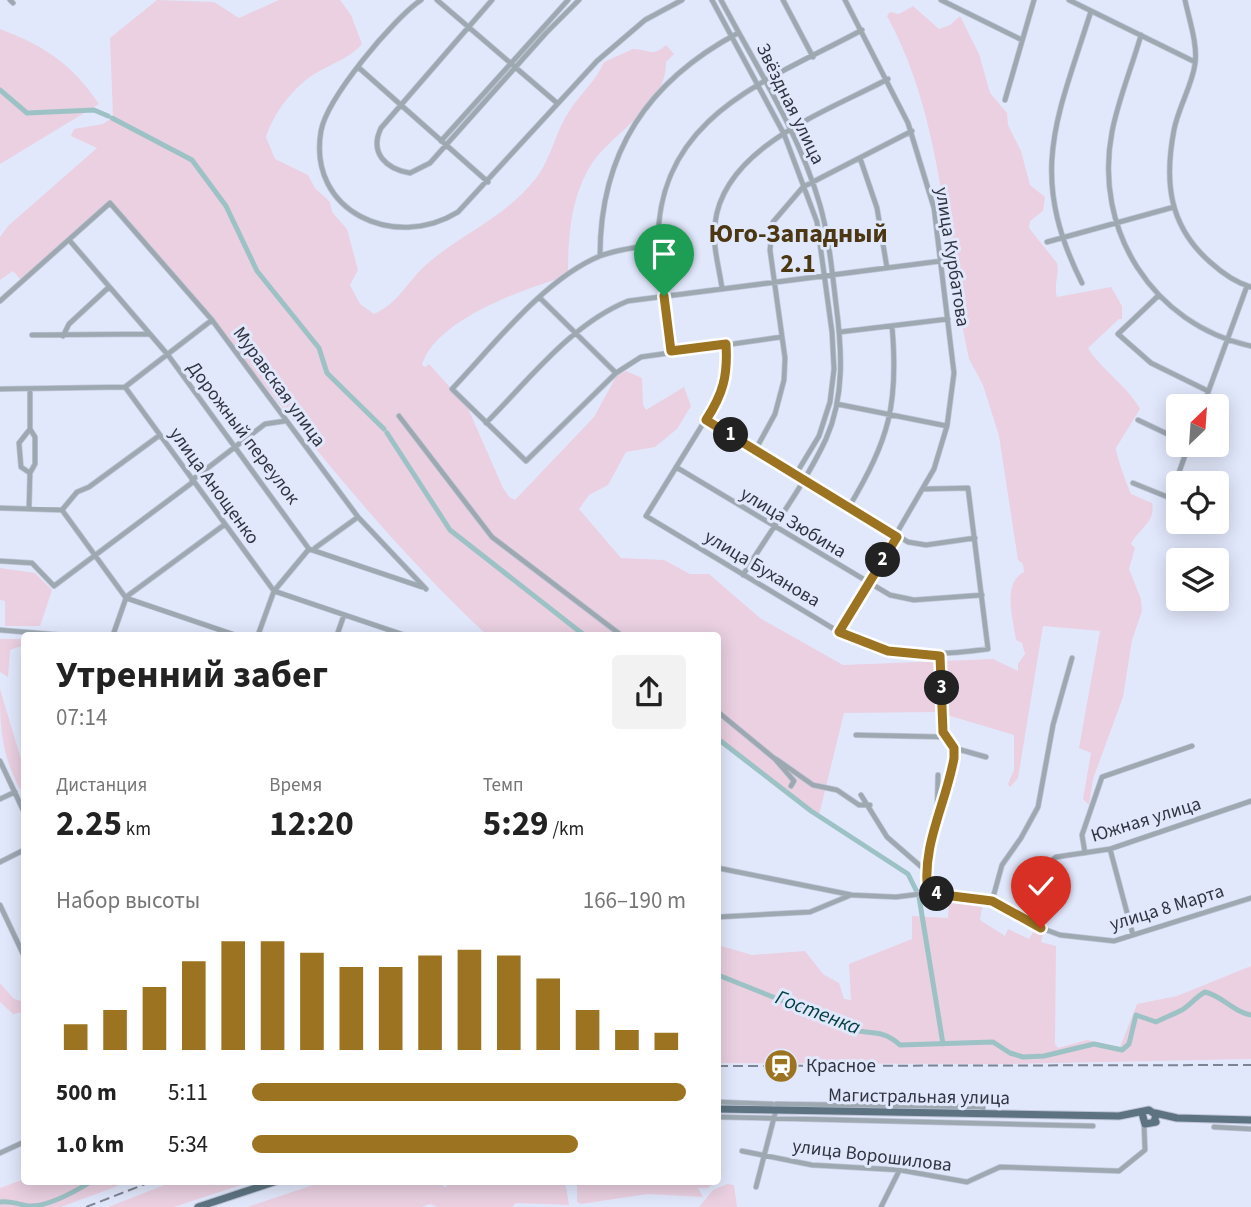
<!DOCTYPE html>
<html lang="ru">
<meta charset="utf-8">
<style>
body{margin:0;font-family:"Source Sans 3",sans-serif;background:#f2f2f2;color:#222;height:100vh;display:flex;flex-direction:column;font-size:26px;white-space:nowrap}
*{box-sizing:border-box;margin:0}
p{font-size:23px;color:#767676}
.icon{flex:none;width:38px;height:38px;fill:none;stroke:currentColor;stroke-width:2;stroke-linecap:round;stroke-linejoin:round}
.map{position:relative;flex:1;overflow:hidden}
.details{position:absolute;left:21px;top:632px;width:700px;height:553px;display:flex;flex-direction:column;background:#fff;border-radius:7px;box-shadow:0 4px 18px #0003}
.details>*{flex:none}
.needle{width:46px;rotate:25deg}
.buttons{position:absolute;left:1166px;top:394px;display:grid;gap:14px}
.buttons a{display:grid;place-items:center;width:63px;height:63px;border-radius:7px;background:#fff;box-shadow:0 4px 18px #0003;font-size:35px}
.pin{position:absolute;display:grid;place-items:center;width:60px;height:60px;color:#fff;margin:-72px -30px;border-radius:50% 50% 50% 0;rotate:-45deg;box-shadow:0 0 7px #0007}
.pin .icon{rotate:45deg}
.km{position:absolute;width:35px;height:35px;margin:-18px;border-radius:50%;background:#222;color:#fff;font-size:19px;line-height:35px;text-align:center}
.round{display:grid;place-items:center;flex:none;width:74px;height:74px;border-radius:7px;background:#f2f2f2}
.head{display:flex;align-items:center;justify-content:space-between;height:119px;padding:0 35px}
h1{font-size:38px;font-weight:700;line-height:52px}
.metrics{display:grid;grid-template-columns:repeat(3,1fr);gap:10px;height:119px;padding:7px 35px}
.metrics div{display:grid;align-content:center}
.metrics b{font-size:35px;font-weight:700}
.metrics small{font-size:19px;font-weight:400}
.metrics p{font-size:19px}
.chart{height:196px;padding:14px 35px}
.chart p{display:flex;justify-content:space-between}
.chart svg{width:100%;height:126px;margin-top:7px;stroke:#9c7421;stroke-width:6}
ul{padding:0 35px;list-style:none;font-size:23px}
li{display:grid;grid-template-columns:112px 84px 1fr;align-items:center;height:52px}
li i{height:18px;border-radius:9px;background:#9c7421}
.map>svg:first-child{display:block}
</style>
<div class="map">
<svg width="1251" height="1207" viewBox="0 0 1251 1207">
<rect width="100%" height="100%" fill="#e2e8fc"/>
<!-- green -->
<path fill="#ead0e1" d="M157,0L214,2L239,18L279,0H340L351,15L362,44C350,58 331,64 316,73C294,86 273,114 266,137L275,159L308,175L315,188L330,202L332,212L347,229L358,270L350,285L360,304L374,314C399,303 408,280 428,263C465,231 505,218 537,177C552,156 556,130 570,110C581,93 596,81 604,62L633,49C649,49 652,58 666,45L674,54L666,62C667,106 612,132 591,165C570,199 568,239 568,276C526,288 435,319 422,365L425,367L429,364L467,406L503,488L509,497L515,500L594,417L617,375L626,371L642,378L643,405L646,410L684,387L691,406L677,429L655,447L626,452L608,485L589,495L579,509L621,558L664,560L690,574H709L760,618L843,665L993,659L1018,671V664L1025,654L1022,643L1016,640C1013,619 1002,583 1024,572L1023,564L1018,560L999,436L983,385L969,359C943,243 945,122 887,16L890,12L899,14L913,6L939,29L950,25L960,16L979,54L990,93L1007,113L1008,125L1021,151L1030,185L1045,197L1043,211L1030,221L1029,228L1057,263C1060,275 1053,284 1057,297L1111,287L1122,306V319H1119L1088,348C1102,371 1127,385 1140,409L1116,448C1116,455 1127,485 1131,494L1152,503C1156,523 1138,529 1131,544L1135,548L1129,569L1141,599L1142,611L1132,640L1123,697L1093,779L1089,805L1083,799L1091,753L1079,748L1100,631L1043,626L1018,778L1010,787L1008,784L1014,770V735L937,712L844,713L819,815L718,740V635H487C347,505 240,345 113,203L21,280L13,271L0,280V237L8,226L97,148L71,136L74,129L103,124L113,117L110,38Z
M0,29C45,46 72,64 99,104L0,164Z
M0,568L35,573L52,590L40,626H5V601L0,600Z
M0,639H24V645L10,650L8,677L0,672Z
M0,689L24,769V788L20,789C1,754 0,727 0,689Z
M949,900L983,902L980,920L1005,936L1008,929L1029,939L1035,929L1044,931L1041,942L1056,946L1055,1044L1058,1048L1087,1040L1120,1047L1137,1004L1177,996L1251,966V1059L1001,1064L718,1063V945L752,955L805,951L823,974L839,983L844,999L851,1000L849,964L912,939V916L948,918Z
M0,983L14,999L24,1002V1012L13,1014L0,1002Z
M24,1179V1181H131L61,1207H0V1188Z
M175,1181H253L174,1207H108Z
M325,1181H437L446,1188L448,1181H565L569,1205L516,1203L512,1207H437L430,1204L421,1207H247Z
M577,1181H716L708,1188H698L703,1197L648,1194L581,1204L577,1202Z
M727,1184L734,1185L737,1207H699L713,1190Z"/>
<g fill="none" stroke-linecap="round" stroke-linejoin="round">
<!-- river -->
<path stroke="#9dc2c6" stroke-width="5" d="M0,90L27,113L94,110L108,116
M112,118L192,160L226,206L257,271L319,348L327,373L384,429
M387,433L450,530L584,635
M718,739L811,811L908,874L917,892
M919,897L943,1044
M718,975L823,1017C836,1018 837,1023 848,1028C867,1036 881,1027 900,1045L993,1042L1010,1053L1023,1057L1044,1056L1094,1044L1122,1050L1129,1044L1136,1015L1156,1022C1164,1018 1174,1014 1182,1010C1190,1005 1196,997 1205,992C1223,996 1233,1012 1251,1015
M0,1202C11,1201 18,1204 28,1206C47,1207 76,1191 92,1181"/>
<!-- minor casing -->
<g stroke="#bfc4d7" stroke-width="6">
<path id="minor" d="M10,0L13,3
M421,0C393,19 327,98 321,131C307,212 395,251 458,212L597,61L645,20L682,0
M437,0L557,103
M492,0L381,128C369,153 386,169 410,173L430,163L546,33L579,0
M712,0L784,134L817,222L832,332L834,369L830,402L819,436L796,474
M721,0C756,66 799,132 820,205C829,237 832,271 836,304C842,350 845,396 826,439C804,486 770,531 743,575
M783,0L813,57
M941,0L1022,40
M1069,0L1195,62
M1185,0C1189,19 1198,45 1195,64C1192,86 1178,108 1174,130C1164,182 1169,226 1210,262C1221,272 1237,283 1251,287
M1141,35C1132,67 1118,100 1112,132C1093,230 1153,325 1251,346
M358,67L488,182
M1005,100L1034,0
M441,141L568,0
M860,158L877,208L887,268
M70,241L168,355L309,549L422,587
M1047,242L1174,207
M658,244C639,247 619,249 600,256C544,279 493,346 452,389L526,461L616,373L641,357L781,337
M600,256C600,152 648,81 738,33
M1082,283C1027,173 1057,119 1091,11
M722,288C719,267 712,244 715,224C723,147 828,111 888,79
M1158,296L1118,334L1151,363L1208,391
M540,298L616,373
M0,301L110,203L212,320L358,517L426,589
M840,332L948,319
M32,335L150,334
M63,336L69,324L109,287
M726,344L728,371L725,388L646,516L839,632C894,657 929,657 988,649L968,488L925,489
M671,350C666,316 659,279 658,244C657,115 768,81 862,30
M125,387L274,591L404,635
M125,387L212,320
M0,389L125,387
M837,404L947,426
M1203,406L1247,286
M399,416L492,537L621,635
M706,420L908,542L926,545L975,538
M1138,420L1178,439
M486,423C529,380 571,324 628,301L941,261
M756,449L775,414L784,380L785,358L770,250L773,222L803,187L912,131
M676,467L890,595L914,600L982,595
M30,473L21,467L19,443L30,429
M192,480L265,424L285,421
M1133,483L1170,498L1189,444
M849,507C889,439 899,405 892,326
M0,508L62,510L126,598L235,635
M29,508L30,473L35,464V437L30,429V389
M62,510L77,492L89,487L160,435
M315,548L358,517
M0,561L32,563L54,586L193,482
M126,597L224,525
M0,630L60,635
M839,632L934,469L947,426L954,373L934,208L908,123L845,0
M113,635L126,598
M258,635L274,591L309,549
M337,635L344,615
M718,712L775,759L794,781L791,786
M856,735L946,737
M954,748L986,757
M776,759L813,785L837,790L859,805H870
M0,761L24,812
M861,795L887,837L925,870
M0,799L15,792
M937,815L938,775
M1110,849L1133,935
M1085,853L1082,835L1102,777L1192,746
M0,862L24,850
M1049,863L1056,857L1110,849L1251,801
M718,868L852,895L896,897L928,893L992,901L1041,928L1060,935L1114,941L1251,898
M928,893C920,846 946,804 954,758V748L943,732L940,656
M992,901L1002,865L1021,838L1038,807L1053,725L1072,658
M0,905L24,956
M718,917L810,912L851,895
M718,1102L772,1104
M776,1104L983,1107V1113
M718,1117L1093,1126
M1214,1127L1251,1129
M742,1151L812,1165L900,1170L967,1182L1000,1167L1119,1171L1145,1150L1144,1124
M0,1153L24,1142
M756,1187L776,1110
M881,1207L899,1171"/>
</g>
<!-- major casing -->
<g stroke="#bfc4d7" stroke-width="9">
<path id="major" d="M718,1109L1119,1116L1149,1110L1156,1115L1154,1122
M1142,1113L1145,1124L1156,1122
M1155,1113L1177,1118L1251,1120
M198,1207L277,1181"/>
</g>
<!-- minor -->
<use href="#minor" stroke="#9da8b1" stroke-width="4.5"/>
<!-- major -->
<use href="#major" stroke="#5d7381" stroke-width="7"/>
<!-- rail -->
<path stroke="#7f8494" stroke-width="2" stroke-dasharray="10 5" stroke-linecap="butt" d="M718,1066L1251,1065
M86,1207L153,1181"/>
</g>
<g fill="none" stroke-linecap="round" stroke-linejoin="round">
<!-- route casing -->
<g stroke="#fff" stroke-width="14">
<path id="route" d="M664,296L671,351L726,344C728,376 723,394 706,420L897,537L839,632L888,651L940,656L943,732L954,748V758C946,804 921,846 928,893L992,901L1041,928"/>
</g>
<!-- route -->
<use href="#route" stroke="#9c7421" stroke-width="9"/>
</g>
<!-- icons -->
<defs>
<g id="station-disc" transform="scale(1.75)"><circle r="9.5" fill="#9c7421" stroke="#e2e8fc"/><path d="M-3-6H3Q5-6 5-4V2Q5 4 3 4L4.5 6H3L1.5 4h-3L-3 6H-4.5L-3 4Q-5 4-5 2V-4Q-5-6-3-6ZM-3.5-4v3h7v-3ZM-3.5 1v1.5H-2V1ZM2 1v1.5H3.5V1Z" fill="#fff"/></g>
</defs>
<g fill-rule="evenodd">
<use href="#station-disc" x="781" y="1066"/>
</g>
<g text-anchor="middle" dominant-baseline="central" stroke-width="6" stroke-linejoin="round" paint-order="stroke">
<!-- street labels -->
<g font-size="19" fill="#313541" stroke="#e2e8fc">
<text transform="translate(790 104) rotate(64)">Звёздная улица</text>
<text transform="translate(952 257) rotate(81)">улица Курбатова</text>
<text transform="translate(279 387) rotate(54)">Муравская улица</text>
<text transform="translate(243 433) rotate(53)">Дорожный переулок</text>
<text transform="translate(214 486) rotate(54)">улица Анощенко</text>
<text transform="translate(793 523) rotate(31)">улица Зюбина</text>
<text transform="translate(762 569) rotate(31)">улица Буханова</text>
<text transform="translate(1146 820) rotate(-17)">Южная улица</text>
<text transform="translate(1167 908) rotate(-17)">улица 8 Марта</text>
<text transform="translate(919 1097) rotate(1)">Магистральная улица</text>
<text transform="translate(872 1156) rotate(7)">улица Ворошилова</text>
</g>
<!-- poi labels -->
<g font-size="19" fill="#313541" stroke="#e2e8fc" text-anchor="start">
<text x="806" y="1066">Красное</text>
</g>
<!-- water labels -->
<g font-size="21" font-style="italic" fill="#013e43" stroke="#e2e8fc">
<text transform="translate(818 1012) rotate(21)">Гостенка</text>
</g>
<!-- district labels -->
<g font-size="26" font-weight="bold" fill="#4b3711" stroke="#e2e8fc">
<text x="798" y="233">Юго-Западный<tspan x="798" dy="30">2.1</tspan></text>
</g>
</g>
</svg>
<div class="buttons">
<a><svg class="needle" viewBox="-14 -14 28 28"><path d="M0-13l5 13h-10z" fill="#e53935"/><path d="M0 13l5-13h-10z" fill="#767676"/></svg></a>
<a><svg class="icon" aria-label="locate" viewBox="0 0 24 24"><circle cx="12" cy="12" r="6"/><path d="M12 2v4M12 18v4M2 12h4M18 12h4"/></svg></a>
<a><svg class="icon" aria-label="layers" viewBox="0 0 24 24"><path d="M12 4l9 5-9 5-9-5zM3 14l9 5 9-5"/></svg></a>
</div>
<div class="pin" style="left:664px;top:296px;background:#1e9e55"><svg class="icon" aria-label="arrive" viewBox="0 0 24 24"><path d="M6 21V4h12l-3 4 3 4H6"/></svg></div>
<div class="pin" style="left:1041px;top:928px;background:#d93025"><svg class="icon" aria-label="check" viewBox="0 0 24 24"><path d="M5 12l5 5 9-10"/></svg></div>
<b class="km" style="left:731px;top:435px">1</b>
<b class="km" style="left:883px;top:560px">2</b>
<b class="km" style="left:942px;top:688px">3</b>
<b class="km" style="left:937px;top:894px">4</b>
<section class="details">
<div class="head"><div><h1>Утренний забег</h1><p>07:14</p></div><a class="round"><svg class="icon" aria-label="share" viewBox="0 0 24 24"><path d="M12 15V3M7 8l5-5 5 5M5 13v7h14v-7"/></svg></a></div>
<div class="metrics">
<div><p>Дистанция</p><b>2.25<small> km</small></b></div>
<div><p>Время</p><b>12:20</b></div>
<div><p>Темп</p><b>5:29<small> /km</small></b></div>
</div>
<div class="chart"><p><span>Набор высоты</span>166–190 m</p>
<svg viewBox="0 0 160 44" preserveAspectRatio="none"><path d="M5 44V35M15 44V30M25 44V22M35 44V13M45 44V6M55 44V6M65 44V10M75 44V15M85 44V15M95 44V11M105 44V9M115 44V11M125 44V19M135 44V30M145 44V37M155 44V38"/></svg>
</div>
<ul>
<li><b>500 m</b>5:11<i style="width:100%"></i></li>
<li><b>1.0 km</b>5:34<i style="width:75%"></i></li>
</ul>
</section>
</div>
